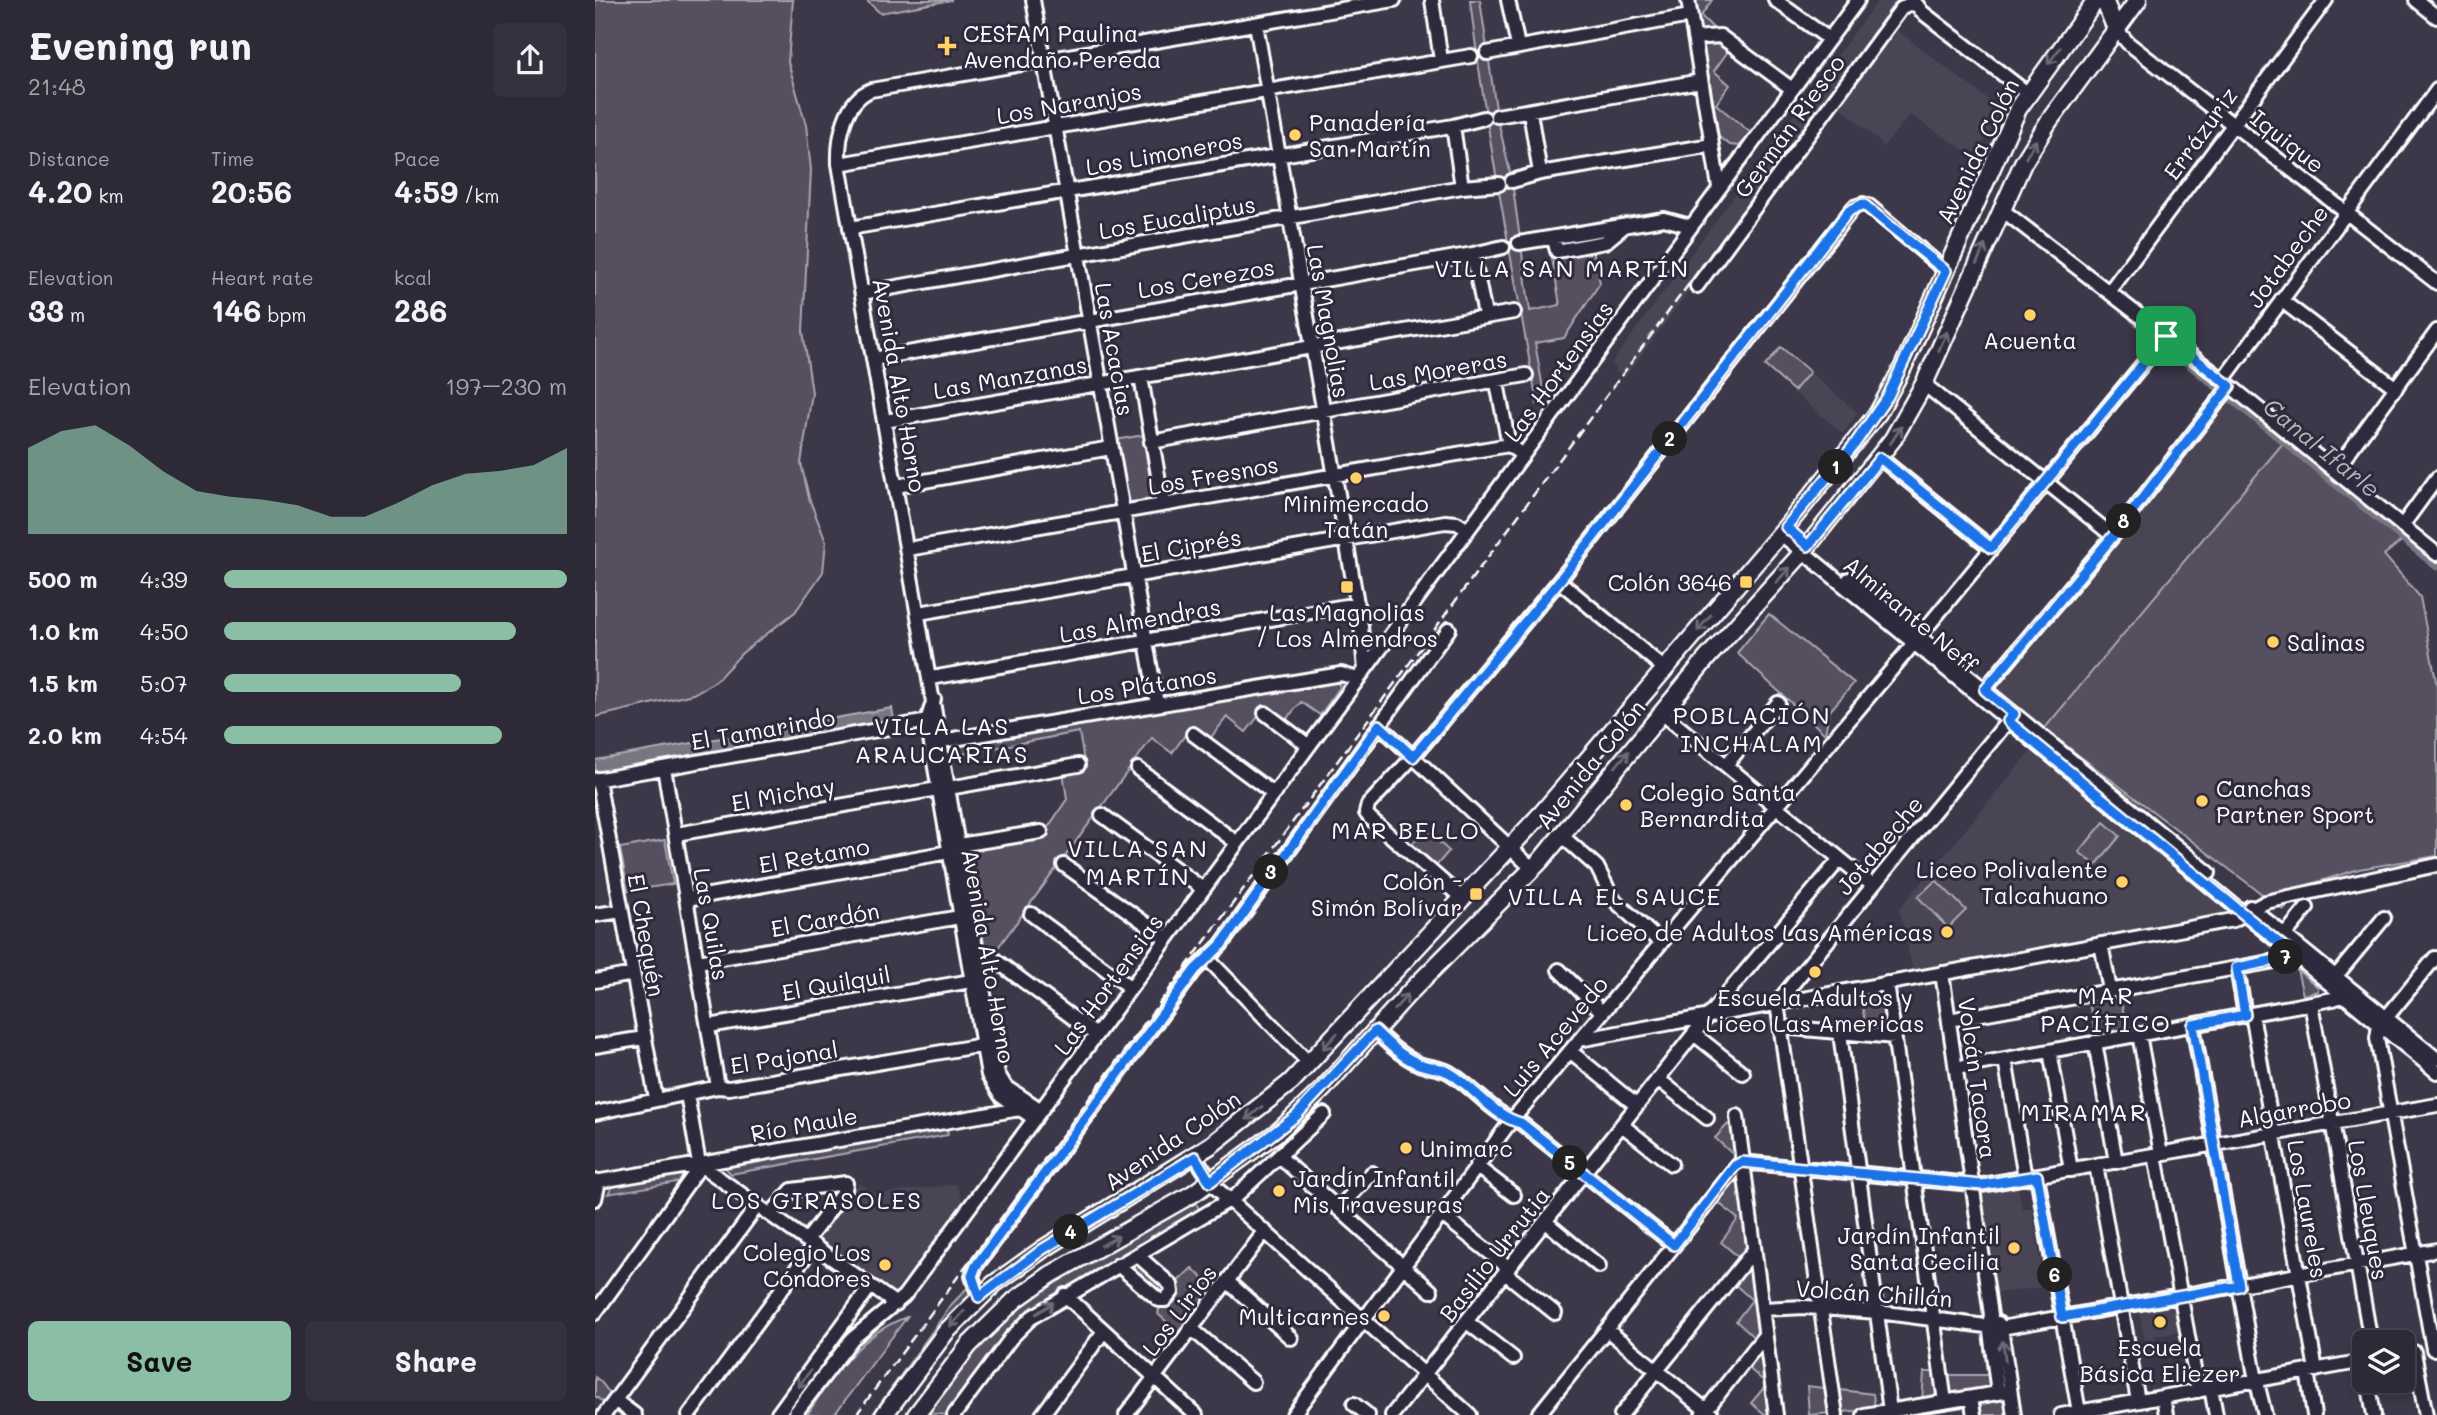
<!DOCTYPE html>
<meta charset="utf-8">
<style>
body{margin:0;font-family:Mali,sans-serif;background:#35313f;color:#f1f3f6;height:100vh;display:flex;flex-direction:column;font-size:26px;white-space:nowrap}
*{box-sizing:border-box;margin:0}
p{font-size:23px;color:#a7a6ad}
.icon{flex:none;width:38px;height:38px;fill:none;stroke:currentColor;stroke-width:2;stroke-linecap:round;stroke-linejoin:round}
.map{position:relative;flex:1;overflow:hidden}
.side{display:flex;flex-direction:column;background:#2d2937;width:595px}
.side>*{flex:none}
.tools{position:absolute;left:1757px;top:1330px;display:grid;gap:14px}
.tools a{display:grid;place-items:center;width:63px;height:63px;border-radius:10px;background:#2d2937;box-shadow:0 4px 10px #0003,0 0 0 2px #484552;font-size:35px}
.pin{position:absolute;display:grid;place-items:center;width:60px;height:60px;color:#fff;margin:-30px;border-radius:14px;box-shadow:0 4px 10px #0006}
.km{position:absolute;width:35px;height:35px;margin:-18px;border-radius:50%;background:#222;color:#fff;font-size:19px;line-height:35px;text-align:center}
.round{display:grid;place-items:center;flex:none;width:74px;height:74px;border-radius:10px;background:#35313f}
.head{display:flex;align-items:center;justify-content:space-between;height:119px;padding:0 28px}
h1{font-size:38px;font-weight:700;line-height:52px}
.metrics{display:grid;grid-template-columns:repeat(3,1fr);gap:10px;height:119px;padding:7px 28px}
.metrics div{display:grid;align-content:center}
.metrics b{font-size:30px;font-weight:700}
.metrics small{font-size:19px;font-weight:400}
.metrics p{font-size:19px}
.chart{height:196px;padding:14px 28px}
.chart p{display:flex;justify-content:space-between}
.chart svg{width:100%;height:126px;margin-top:7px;fill:#8abfa5;opacity:.7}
.primary-button{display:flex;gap:14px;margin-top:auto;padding:14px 28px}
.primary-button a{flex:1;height:80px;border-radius:10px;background:#8abfa5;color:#111;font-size:28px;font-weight:700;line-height:80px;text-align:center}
.primary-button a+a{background:#35313f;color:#f1f3f6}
ul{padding:0 28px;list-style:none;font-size:23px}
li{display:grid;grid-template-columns:112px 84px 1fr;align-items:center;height:52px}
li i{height:18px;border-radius:9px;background:#8abfa5}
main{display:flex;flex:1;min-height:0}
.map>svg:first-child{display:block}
</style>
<main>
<section class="side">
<div class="head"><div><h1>Evening run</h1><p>21:48</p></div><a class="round"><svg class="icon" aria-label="share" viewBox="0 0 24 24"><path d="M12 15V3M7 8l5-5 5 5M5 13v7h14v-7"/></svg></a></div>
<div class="metrics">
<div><p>Distance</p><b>4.20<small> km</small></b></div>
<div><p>Time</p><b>20:56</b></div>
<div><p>Pace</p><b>4:59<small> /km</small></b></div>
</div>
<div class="metrics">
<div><p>Elevation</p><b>33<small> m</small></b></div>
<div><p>Heart rate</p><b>146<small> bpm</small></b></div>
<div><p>kcal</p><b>286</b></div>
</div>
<div class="chart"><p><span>Elevation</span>197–230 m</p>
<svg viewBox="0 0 160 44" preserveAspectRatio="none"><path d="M0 44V14L10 8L20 6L30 13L40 22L50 29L60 31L70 32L80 34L90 38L100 38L110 33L120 27L130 23L140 22L150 20L160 14V44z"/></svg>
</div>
<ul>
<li><b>500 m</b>4:39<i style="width:100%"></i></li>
<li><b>1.0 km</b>4:50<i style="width:85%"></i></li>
<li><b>1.5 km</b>5:07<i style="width:69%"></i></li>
<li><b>2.0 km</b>4:54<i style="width:81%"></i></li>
</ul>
<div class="primary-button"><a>Save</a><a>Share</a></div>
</section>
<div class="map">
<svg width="1842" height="1415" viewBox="0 0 1842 1415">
<rect width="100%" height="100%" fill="#3c3749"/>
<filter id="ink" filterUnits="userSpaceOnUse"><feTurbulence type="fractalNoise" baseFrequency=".0143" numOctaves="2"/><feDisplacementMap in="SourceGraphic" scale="14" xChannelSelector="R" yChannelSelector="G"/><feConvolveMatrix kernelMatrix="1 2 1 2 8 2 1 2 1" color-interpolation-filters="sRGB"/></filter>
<g filter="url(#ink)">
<!-- built -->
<path fill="#494455" d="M1283,0H1309L1031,376L1022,372L1017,362Z
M1298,27L1407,110L1380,157L1315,115L1289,146L1241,103Z
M1185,346L1263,413L1248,434L1169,367Z
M1634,397L1688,443L1449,729L1397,688Z
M1436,751L1630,909L1629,914L1318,971L1304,909Z
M264,1183L283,1194L361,1184L368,1201L300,1292L221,1237Z
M1423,1187L1427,1208H1437L1450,1287L1402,1293L1386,1198L1389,1191Z
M1581,1307L1586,1332L1560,1336V1339L1550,1341L1544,1312Z"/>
<!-- green -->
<path fill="#555060" stroke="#aaa8b0" stroke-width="2" d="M0,0H198L193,62L211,125L216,170L208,331L217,393L206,463L214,498L231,542L228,572L200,612L147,653L121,681L98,694L0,717Z
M271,0H357L285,13Z
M875,0H885L902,116L917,181L935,311L965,305L957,258L998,250L1005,283L969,338L940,343L950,400L942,404C919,269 891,136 875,0Z
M1101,0H1117L1106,16L1117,27V34L1136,47L1119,71L1135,85L1121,104L1157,134L1144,146L1135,145L1124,137Z
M1186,347L1215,372L1199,391L1170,366Z
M548,435L558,496L555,501L531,502L521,440Z
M1688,443L1809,539L1789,555L1825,597L1842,686V856L1764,869L1713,885L1688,910L1449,729Z
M1174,614L1259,683L1234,712L1230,734L1142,653Z
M742,680L745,687L725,715L706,702L689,722L670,708L651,732L632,717L614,740L596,727L577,753L557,738L399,953L390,951L374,848L448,835L472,799L468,772L490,767L484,732L362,755L361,743Z
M1509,822L1525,836L1501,865L1484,852Z
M830,829L854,851L841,866L817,844Z
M70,840L78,884L33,891L25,848Z
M1341,880L1371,910L1353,928L1323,897Z
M1702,970L1723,987V991L1708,995Z
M1524,992L1532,1029L1501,1035L1493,999Z
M1285,993L1291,1028L1271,1031L1266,997Z
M1133,1124L1142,1133L1144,1160L1120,1138Z
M352,1127L353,1135L136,1174L128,1165Z
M1144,1165L1157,1249L1148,1261L1126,1242L1143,1219L1118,1198Z
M96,1171L94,1180L13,1194L18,1186Z
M600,1201L606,1213L434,1312L419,1325L354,1415L329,1413L389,1335L425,1301Z
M1158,1253L1169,1335L1164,1342L1141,1321L1157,1300L1136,1281Z
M545,1262L576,1288L597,1268L618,1288L585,1334L563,1314L567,1298L535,1269Z
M376,1284L379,1296L284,1415H277L357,1304Z
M312,1317L239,1415H212C237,1376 267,1332 312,1317Z
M1169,1338L1180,1415H1171L1156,1403L1172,1384L1149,1364Z
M1329,1372H1344L1348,1400L1327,1403Z
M1348,1375H1399L1402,1392L1351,1400Z
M0,1377C15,1387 17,1404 31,1415H25L0,1396Z
M1212,1386L1278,1394L1280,1409L1214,1415Z
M1412,1395L1416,1415H1382L1380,1401Z"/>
<!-- water -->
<path fill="#797682" stroke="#afadb4" stroke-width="2" d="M297,708L299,720L0,773V760Z"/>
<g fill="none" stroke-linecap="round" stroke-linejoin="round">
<!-- canal -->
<path stroke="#797682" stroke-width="9" d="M1538,318L1842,566"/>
<!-- minor casing -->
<g stroke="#fff" stroke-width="18">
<path id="minor" d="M438,0L562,704
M837,0L846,60
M913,0L923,46
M1093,0L1124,187
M1180,0L1234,39
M1821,0L1842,17
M1322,5L1327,12L1432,93
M661,24L766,626L770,670
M1521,29L1533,43L1842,283
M1099,38L1125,36L1197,89
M892,53L1095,16
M935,112L945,173
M902,116L1106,81
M858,126L867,187
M244,164L876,56
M917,181L945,173L1117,145
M1406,209L1628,380L1842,554
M255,228L858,126L889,118
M959,239L962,251L1010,242L1027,228
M924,243L1069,219L1095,226
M878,254L890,315
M1102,286L1306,9L1314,4L1322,5
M1514,292L1731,0
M267,293L867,187L904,184
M1686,300L1801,388
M278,359L878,254L908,247
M546,377L568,504
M1628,380L1842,90
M902,383L914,445
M1329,384L1518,536
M290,421L919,312
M556,442L931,375
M1285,458L1396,548
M1740,471L1842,331
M301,486L516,448
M1807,526L1842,478
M1185,533L1842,1072
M313,549L914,445L927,455
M1254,579L1614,873
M964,581L1070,669
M324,613L850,522L862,523L873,530
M336,678L762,604
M1386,694L1518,536L1635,386
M339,699L332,721L393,1075L406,1096L440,1119
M670,713L714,746
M1067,713L1277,885
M784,725L938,869
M598,734L679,794
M347,741L746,674L763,679
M1131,765L1183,703
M69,768L123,1087
M543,769L642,843
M3,779L61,1099
M0,780L339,720
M354,788L483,765
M507,815L608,889
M81,834L343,789
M966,835L1002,867L1018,899L1066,943
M364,845L446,832
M469,865L572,939
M92,899L354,852
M868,899L775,818L771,813L773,805L818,757L964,581L1259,207L1268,204L1274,206L1351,271
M1655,907L1842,1059
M436,914L536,988
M0,915L26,911
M1690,935L1712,908
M1506,944L1515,990
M383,956L400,960L501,1035
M612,958L714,1063
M103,962L365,917
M1642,968L1650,1015
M964,970L1007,1012
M1347,973L1396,1315L1394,1324L1403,1393
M1741,976L1789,918
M0,981L38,974
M1292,983L1350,1402
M1716,1003L1776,1342
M1657,1014L1721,1370
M1791,1018L1840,958
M1354,1020L1680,961L1696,953
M1598,1025L1659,1370L1670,1415
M1784,1025L1782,1038L1838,1349
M114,1026L376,981
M1186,1027L1300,1037
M780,1031C794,1044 806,1056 824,1064C835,1068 845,1067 855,1073C880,1088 898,1115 926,1123L1079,1245
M1245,1033L1295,1411
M1099,1034L1148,1073
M1544,1034L1566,1154
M984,1040L1638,920L1671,902L1842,865
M1500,1042L1521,1162
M0,1046L49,1038
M975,1051L1042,1106
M1455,1051L1476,1170
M1410,1059L1430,1178
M1361,1068L1738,999L1752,994
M1063,1079L1112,1118
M446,1110L410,1086L403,1074L244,164C243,138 249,101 276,90L799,0
M0,1113L123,1087L134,1088L394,1044
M1142,1116L1181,1415
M1027,1125L1076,1164
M1560,1155L1603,1391
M600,1157L621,1188L875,1415
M685,1157L836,1291
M104,1164L301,1304
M1501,1165L1543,1401
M881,1166L919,1195
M1442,1176L1484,1412
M0,1182L425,1109
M0,1199L4,1181
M743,1209L777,1173
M176,1214L197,1190L251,1183L250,1190L212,1240
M846,1214L914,1268
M951,1222L1004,1266
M523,1265L564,1300H570L577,1292L576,1285L542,1255
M910,1273L960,1313
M632,1281L696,1338
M470,1295L601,1415
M384,1297L377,1276L381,1266L600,970L626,945L854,629
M1167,1309L1210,1307L1283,1312L1406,1328L1842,1250
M0,1313L101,1172L104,1164L92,1094
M872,1322L918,1358
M1403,1323L1406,1328L1419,1415
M596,1328L658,1382
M1012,1330L1117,1415
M1819,1352L1831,1415
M1712,1371L1719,1415
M1773,1381L1779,1415
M1616,1388L1621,1415
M1568,1397L1571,1415
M1376,1398L1379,1415
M20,1400L40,1415
M759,1404L773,1415
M9,1415L163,1205
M94,1415L219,1245
M182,1415L275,1287
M199,1415L257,1339L309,1296L1263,0
M359,1415L416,1338L437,1317L641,1196L729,1114
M447,1415L509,1331
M531,1415L670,1231
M698,1415L916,1121L1314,649L1571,336
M797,1415L1112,1017L1245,859
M943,1415L1146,1162L1387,1185L1842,1105
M1026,1415L1159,1250
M1107,1415L1170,1335
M1241,1415L1182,1003L1417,716
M1269,1415L1415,1391
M1466,1415L1769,1361"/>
</g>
<!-- major casing -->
<g stroke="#fff" stroke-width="21">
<path id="major" d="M1509,0L1521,29
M289,1415L351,1332L399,1284L448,1249L616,1145L696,1082L947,813L1191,527L1283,413L1308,367L1423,109L1501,0
M321,1415L374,1345L420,1300L455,1275L599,1193L684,1131L728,1089L813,994L946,860L1112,658L1208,552L1298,439L1329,384L1428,163L1454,121L1543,0"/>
</g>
<!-- minor -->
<use href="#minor" stroke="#2f2a3d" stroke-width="12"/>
<!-- major -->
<use href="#major" stroke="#2f2a3d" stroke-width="16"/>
<!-- rail -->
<path stroke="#fff" stroke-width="2.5" stroke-dasharray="10 5" stroke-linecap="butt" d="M261,1415L1303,0"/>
</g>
<!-- one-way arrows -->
<defs><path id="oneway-shaft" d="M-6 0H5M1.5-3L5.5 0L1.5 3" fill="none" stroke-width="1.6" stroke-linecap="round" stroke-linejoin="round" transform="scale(1.75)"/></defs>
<g stroke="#6d6a77">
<use href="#oneway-shaft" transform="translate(1459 56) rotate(127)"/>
<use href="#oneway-shaft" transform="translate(1436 149) rotate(-59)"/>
<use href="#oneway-shaft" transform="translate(1386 254) rotate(-66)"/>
<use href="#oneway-shaft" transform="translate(1348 341) rotate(-66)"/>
<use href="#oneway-shaft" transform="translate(1301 435) rotate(-57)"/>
<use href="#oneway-shaft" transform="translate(1188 575) rotate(-49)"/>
<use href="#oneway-shaft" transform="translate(1109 623) rotate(130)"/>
<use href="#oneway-shaft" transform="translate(1027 759) rotate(-50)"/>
<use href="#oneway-shaft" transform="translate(806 1002) rotate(-47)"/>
<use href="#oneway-shaft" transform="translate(735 1041) rotate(133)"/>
<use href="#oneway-shaft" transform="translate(659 1113) rotate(141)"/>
<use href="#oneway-shaft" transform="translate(515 1241) rotate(-29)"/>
<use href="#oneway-shaft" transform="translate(450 1308) rotate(-33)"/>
<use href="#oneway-shaft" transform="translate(362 1319) rotate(132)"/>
<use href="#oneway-shaft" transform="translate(1409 1351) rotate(-97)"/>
<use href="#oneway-shaft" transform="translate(209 1379) rotate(127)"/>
</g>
</g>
<g fill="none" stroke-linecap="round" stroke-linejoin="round" filter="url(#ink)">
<!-- route casing -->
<g stroke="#fff" stroke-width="14">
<path id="route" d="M1268,204L1351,271L1293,396L1259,445L1191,527L1213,546L1285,458L1396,548L1571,336L1635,386L1518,536L1390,690L1419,714L1413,721L1696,953L1685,959L1642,968L1650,1015L1598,1025L1644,1286L1467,1317L1442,1176L1387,1185L1147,1162L1140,1166L1079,1245L926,1123C898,1116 880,1088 855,1073C845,1067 835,1068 824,1064C806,1057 794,1044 780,1031L701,1116L615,1182L600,1157L448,1249L384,1297L377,1276L381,1266L600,970L626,945L784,725L818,757L964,581L1254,211Z"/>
</g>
<!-- route -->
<use href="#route" stroke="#1a73e8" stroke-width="9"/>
</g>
<!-- markers -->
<g fill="#ffd166" stroke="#2f2a3d" stroke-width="2.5">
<path d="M348.5 35.5h7v7h7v7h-7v7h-7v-7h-7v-7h7z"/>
<circle cx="700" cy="135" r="7"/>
<circle cx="1435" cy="315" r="7"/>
<circle cx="761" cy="478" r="7"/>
<rect x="1144" y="575" width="14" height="14" rx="3.5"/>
<rect x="745" y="580" width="14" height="14" rx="3.5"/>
<circle cx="1678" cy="642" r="7"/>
<circle cx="1607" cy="801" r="7"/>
<circle cx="1031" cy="805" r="7"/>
<circle cx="1527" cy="882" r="7"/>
<rect x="874" y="887" width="14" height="14" rx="3.5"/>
<circle cx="1352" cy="932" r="7"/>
<circle cx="1220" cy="972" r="7"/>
<circle cx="811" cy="1148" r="7"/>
<circle cx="684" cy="1191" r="7"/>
<circle cx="1419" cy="1248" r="7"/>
<circle cx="290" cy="1265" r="7"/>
<circle cx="789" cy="1316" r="7"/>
<circle cx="1565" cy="1322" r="7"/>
</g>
<g text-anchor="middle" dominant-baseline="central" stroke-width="6" stroke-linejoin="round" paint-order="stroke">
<!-- poi labels -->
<g font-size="23" fill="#fff" stroke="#2f2a3d" text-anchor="start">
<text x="368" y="33">CESFAM Paulina<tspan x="368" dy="26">Avendaño Pereda</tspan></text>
<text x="714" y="122">Panadería<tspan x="714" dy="26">San Martín</tspan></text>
<text x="1435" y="340" text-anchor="middle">Acuenta</text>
<text x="761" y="503" text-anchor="middle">Minimercado<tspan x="761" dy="26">Tatán</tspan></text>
<text x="1137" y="582" text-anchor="end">Colón 3646</text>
<text x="752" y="612" text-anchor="middle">Las Magnolias<tspan x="752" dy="26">/ Los Almendros</tspan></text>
<text x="1692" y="642">Salinas</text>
<text x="1621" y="788">Canchas<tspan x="1621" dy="26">Partner Sport</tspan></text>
<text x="1045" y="792">Colegio Santa<tspan x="1045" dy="26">Bernardita</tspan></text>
<text x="1513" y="869" text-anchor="end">Liceo Polivalente<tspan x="1513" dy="26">Talcahuano</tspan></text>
<text x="867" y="881" text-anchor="end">Colón -<tspan x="867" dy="26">Simón Bolívar</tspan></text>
<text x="1338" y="932" text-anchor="end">Liceo de Adultos Las Américas</text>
<text x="1220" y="997" text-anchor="middle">Escuela Adultos y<tspan x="1220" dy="26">Liceo Las Americas</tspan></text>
<text x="825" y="1148">Unimarc</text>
<text x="698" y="1178">Jardín Infantil<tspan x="698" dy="26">Mis Travesuras</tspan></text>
<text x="1405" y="1235" text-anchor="end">Jardín Infantil<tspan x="1405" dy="26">Santa Cecilia</tspan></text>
<text x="276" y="1252" text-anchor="end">Colegio Los<tspan x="276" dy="26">Cóndores</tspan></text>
<text x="775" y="1316" text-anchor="end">Multicarnes</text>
<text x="1565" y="1347" text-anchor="middle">Escuela<tspan x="1565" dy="26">Básica Eliezer</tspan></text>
</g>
<!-- street labels -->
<g font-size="23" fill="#fff" stroke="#2f2a3d">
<text transform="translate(474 103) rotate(-10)">Los Naranjos</text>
<text transform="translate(1194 126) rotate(-54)">Germán Riesco</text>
<text transform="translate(1605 133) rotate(-54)">Errázuriz</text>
<text transform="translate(1693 141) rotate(38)">Iquique</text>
<text transform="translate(1382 151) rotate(-64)">Avenida Colón</text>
<text transform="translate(569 153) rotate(-10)">Los Limoneros</text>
<text transform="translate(582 217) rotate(-10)">Los Eucaliptus</text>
<text transform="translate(1692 256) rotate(-54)">Jotabeche</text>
<text transform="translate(611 278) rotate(-10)">Los Cerezos</text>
<text transform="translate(734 321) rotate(80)">Las Magnolias</text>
<text transform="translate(520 349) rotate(80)">Las Acacias</text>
<text transform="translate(843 370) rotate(-10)">Las Moreras</text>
<text transform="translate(963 371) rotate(-54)">Las Hortensias</text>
<text transform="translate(415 377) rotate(-10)">Las Manzanas</text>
<text transform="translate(305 385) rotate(80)">Avenida Alto Horno</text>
<text transform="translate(618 475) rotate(-10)">Los Fresnos</text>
<text transform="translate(596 545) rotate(-10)">El Ciprés</text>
<text transform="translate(1316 614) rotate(40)">Almirante Neff</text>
<text transform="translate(545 620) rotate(-10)">Las Almendras</text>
<text transform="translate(552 685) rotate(-9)">Los Plátanos</text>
<text transform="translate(168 729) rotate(-10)">El Tamarindo</text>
<text transform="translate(995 764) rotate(-51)">Avenida Colón</text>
<text transform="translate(188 794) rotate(-10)">El Michay</text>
<text transform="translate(1284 845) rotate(-50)">Jotabeche</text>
<text transform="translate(219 855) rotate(-10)">El Retamo</text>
<text transform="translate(230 919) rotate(-10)">El Cardón</text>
<text transform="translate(117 924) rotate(80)">Las Quilas</text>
<text transform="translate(52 935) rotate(80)">El Chequén</text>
<text transform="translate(394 956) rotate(80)">Avenida Alto Horno</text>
<text transform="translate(241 983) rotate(-10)">El Quilquil</text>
<text transform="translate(513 984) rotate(-54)">Las Hortensias</text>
<text transform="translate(960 1036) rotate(-50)">Luis Acevedo</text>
<text transform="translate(189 1057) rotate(-9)">El Pajonal</text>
<text transform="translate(1383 1078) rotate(82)">Volcán Tacora</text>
<text transform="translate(1699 1109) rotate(-10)">Algarrobo</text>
<text transform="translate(209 1124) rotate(-10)">Río Maule</text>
<text transform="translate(577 1140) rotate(-34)">Avenida Colón</text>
<text transform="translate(1713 1209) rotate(80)">Los Laureles</text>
<text transform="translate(1774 1210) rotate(80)">Los Lleuques</text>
<text transform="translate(899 1254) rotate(-52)">Basilio Urrutia</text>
<text transform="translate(1279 1293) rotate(4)">Volcán Chillán</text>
<text transform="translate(584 1310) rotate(-53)">Los Lirios</text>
</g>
<!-- neighbourhood labels -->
<g font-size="24" letter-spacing="2" fill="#fff" stroke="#2f2a3d">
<text x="967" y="267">VILLA SAN MARTÍN</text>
<text x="1157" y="714">POBLACIÓN<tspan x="1157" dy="28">INCHALAM</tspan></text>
<text x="347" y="725">VILLA LAS<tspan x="347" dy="28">ARAUCARIAS</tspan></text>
<text x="811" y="829">MAR BELLO</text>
<text x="543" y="847">VILLA SAN<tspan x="543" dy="28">MARTÍN</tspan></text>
<text x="1020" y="895">VILLA EL SAUCE</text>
<text x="1511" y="994">MAR<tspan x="1511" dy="28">PACÍFICO</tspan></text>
<text x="1489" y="1111">MIRAMAR</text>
<text x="222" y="1199">LOS GIRASOLES</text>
</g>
<!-- water labels -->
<g font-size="24" font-style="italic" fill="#b5b4ba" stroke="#2f2a3d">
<text transform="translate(1727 447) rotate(39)">Canal Ifarle</text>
</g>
</g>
</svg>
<div class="tools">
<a><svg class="icon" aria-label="layers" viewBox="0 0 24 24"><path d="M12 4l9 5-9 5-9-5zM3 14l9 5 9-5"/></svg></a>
</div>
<div class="pin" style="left:1571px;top:336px;background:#1e9e55"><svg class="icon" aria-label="arrive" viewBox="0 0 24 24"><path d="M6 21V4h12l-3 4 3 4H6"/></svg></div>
<b class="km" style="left:1241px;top:467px">1</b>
<b class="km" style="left:1075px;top:439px">2</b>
<b class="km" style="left:676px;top:872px">3</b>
<b class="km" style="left:476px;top:1232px">4</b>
<b class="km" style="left:975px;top:1163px">5</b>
<b class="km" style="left:1460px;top:1275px">6</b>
<b class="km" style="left:1691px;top:957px">7</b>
<b class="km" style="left:1529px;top:521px">8</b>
</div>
</main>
